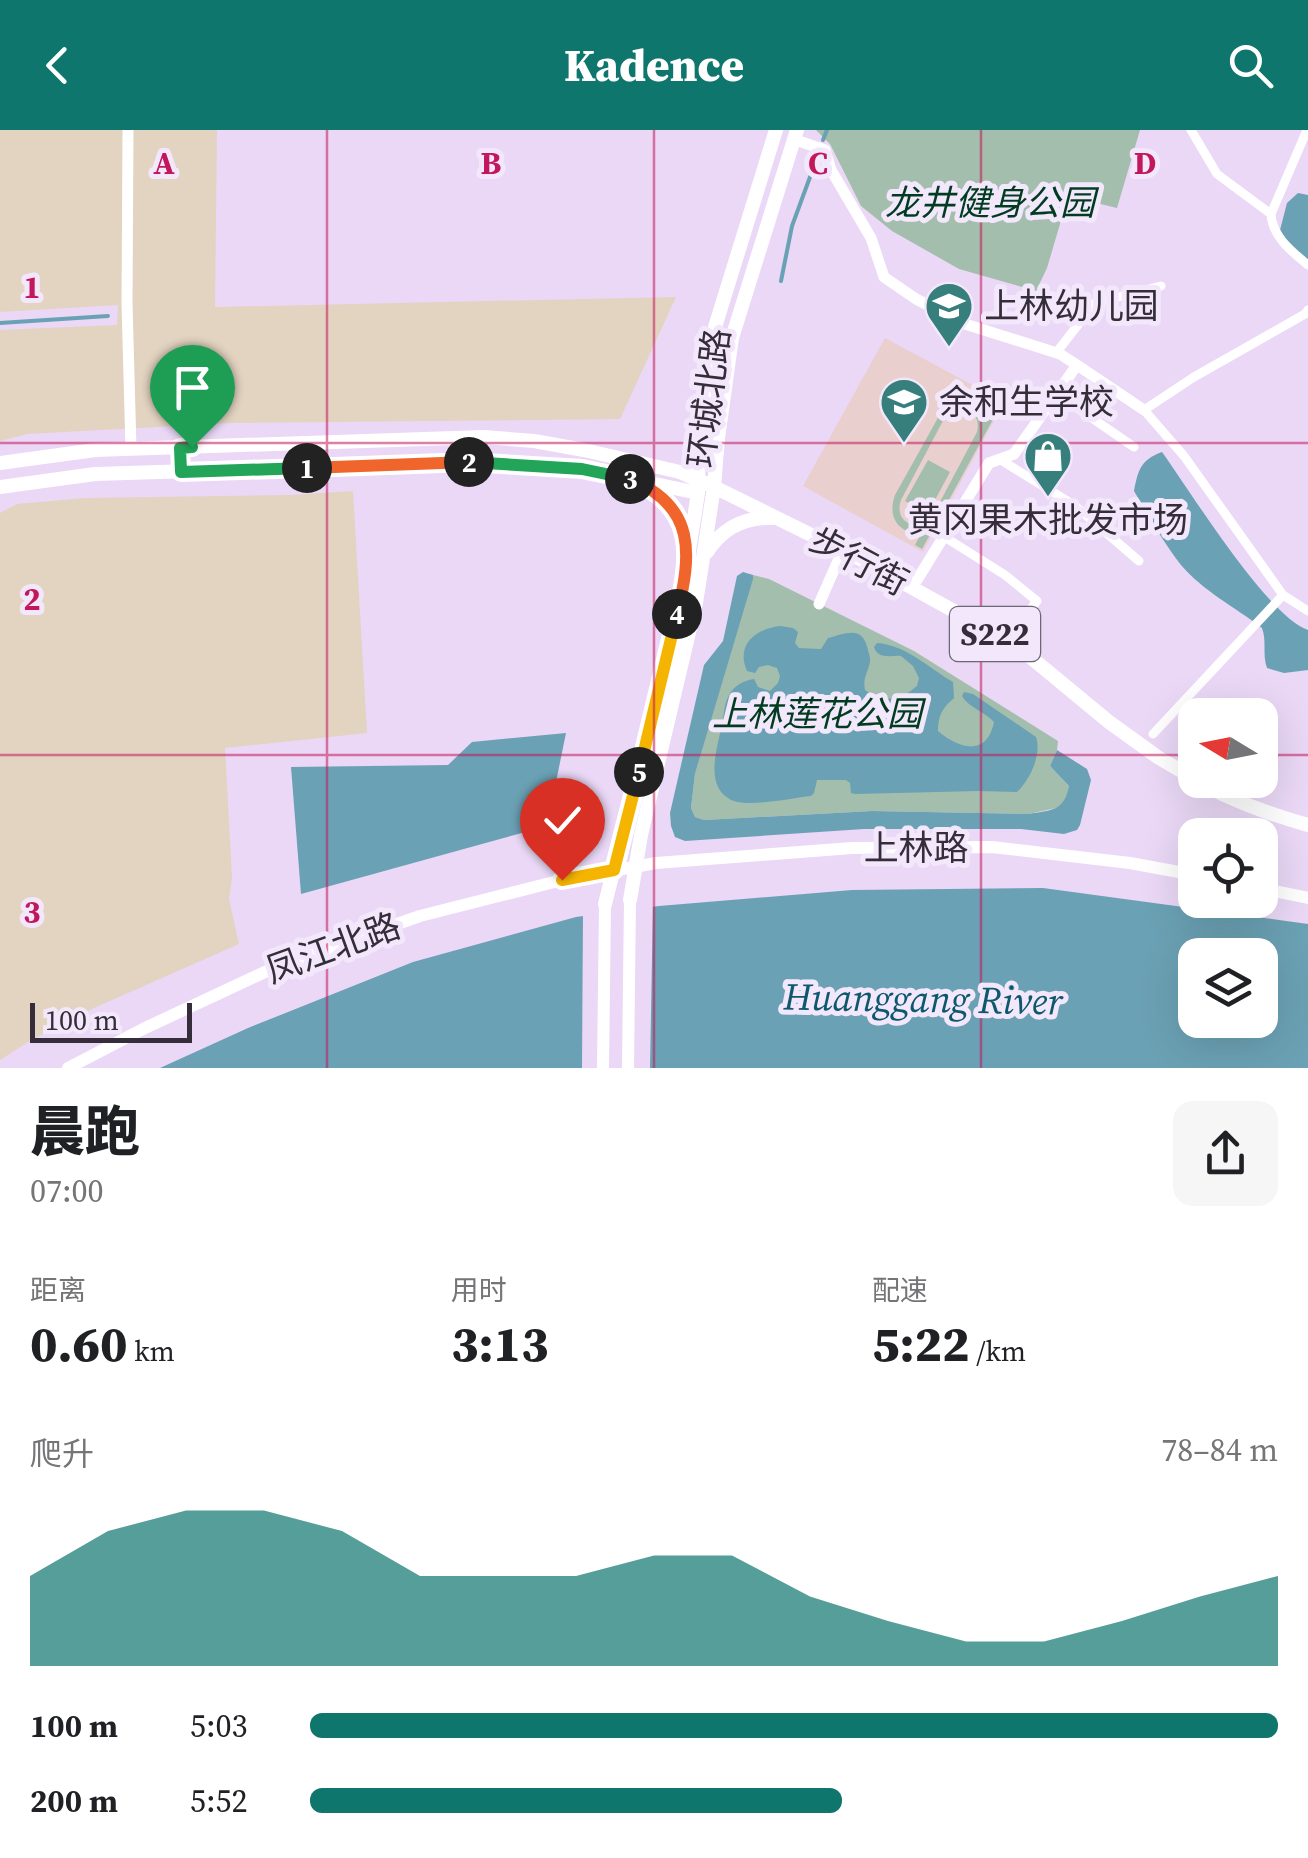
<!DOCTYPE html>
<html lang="zh">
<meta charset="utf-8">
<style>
body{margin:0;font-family:"Source Serif 4","Noto Sans SC",serif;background:#f6f6f6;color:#202124;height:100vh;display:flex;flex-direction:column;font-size:38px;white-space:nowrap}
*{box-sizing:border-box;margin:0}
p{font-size:32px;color:#757577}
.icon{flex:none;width:55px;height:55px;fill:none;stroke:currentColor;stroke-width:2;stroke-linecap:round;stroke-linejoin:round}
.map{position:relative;height:938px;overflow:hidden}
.panel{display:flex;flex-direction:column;background:#fff;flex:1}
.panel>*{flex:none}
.needle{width:65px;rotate:280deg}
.tools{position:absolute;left:1178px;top:568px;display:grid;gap:20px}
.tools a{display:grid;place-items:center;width:100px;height:100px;border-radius:20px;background:#fff;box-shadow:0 10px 40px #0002;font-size:50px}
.scale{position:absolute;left:30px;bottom:25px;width:162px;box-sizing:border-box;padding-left:10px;border:5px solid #352e3a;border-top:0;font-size:28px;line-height:35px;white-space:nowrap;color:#352e3a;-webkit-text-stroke:8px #f3e8fb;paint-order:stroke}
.pin{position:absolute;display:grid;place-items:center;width:85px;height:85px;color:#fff;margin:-102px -42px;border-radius:50% 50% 50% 0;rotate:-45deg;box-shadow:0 0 10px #0007}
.pin .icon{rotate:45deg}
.km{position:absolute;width:50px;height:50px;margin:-25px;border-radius:50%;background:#222;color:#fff;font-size:28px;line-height:50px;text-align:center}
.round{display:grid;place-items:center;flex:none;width:105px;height:105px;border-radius:20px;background:#f6f6f6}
.summary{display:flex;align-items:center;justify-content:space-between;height:170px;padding:0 30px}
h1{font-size:55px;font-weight:800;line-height:75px}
.metrics{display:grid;grid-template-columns:repeat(3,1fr);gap:15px;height:170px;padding:10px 30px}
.metrics div{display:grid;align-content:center}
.metrics b{font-size:50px;font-weight:800}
.metrics small{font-size:28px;font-weight:400}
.metrics p{font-size:28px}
.chart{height:280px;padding:20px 30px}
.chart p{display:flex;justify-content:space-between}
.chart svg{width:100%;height:180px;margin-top:10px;fill:#0f766e;opacity:.7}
ul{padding:0 30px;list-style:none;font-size:32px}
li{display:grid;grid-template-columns:160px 120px 1fr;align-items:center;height:75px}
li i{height:25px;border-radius:12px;background:#0f766e}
header{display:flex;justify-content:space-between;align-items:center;height:130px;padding:0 30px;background:#0f766e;color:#fff;font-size:45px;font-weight:800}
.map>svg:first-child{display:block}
</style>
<header><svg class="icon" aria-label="back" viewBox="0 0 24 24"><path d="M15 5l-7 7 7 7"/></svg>Kadence<svg class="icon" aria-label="search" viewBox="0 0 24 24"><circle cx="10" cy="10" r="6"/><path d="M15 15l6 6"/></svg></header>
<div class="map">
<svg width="1308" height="938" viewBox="0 0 1308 938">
<rect width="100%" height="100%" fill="#ead8f6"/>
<!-- industrial -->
<path fill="#e3d3c1" d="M0,0H217L215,177L676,167L620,289L231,293L27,304L0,311V200L117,195L118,175L0,182Z
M353,361L367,603L225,618L232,748L229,769L239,814L94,878L28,912L0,930V383L17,374L85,368L291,365Z"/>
<!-- education -->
<path fill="#e9cfce" d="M885,208L1004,272L923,422L803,356Z"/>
<!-- green -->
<path fill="#a3beac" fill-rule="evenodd" d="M816,0H1140L1117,78L1084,70L1065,77L1047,138L1036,161L959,139L892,101L861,76L830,14Z
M994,269L1002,273L922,419L915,415L921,404C898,403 887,387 895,365L944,277C960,267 973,271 984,285ZM962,278C975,281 980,290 977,302L931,389L921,395C904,396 896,385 901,370L945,287L951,281Z
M928,330L950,342L928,383L905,371Z
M753,445L769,449L914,521L1058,611L1057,620L1050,636L1069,656L1067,669L1061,677L1028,684L872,681L704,690L695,687L691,678L695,644Z"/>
<!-- water -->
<path fill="#6ba1b4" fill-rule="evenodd" d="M1298,63L1308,65V130L1290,116L1280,100L1287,73Z
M1162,322C1190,361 1268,487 1308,500V540L1284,543L1267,538C1262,524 1267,511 1262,498C1235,477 1203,461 1181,435C1163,412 1149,386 1134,361C1138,341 1140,330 1162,322Z
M743,442L753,445V449L695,644L691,678L695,687L704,690L872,681L1028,684C1051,680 1064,682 1069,656L1050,636L1057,620L1087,639L1091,650L1080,695L1077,700L1064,704L1021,699H864L685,711L675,707L671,696L670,683L704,535L723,511L737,446Z
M781,496L793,498L798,502L795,513L799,518L821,519L828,508C847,503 863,495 868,520C870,528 871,529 869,536C866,546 863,549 865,560L875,567L869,577L874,583L880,581L882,570L904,566L917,556L919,548L913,536L901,526C891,525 878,530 874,517L877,513C906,515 929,538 953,552L954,568C942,578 938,586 938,601C959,619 987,627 994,592C985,582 969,578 962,566L964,562L973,564L1036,607C1042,624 1030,650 1017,662L978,661L855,664L851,663L850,653L846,650H817L814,663L811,666C792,668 751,677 734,671C703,659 717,619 722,595C724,585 724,574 729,565C735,555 743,551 754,549L758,557L770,561L778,553L780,546L777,538L768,535L759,537L755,543L747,541C735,514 757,498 781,496Z
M566,603L547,696L301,764L291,637L448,635L472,612Z
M1043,758L1308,794V938H160L248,898L413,832L576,787L659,776L852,760ZM1195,825H1260V890H1195Z"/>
<!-- pier -->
<path fill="#ead8f6" d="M653,771L650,938H582L583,781Z"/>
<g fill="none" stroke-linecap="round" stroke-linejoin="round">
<!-- stream -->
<path stroke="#6ba1b4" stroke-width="4" d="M823,10L827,0
M781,151L792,96L817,28
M0,193L108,186"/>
<!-- minor -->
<path stroke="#fff" stroke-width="9" d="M1191,0L1217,44L1271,84C1272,106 1291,121 1308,135
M1271,84L1307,0
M1308,180L1305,184L1194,247L1144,280L1184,326L1283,465L1308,481
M1056,223L1095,173L1161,156
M1057,264L1134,317
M999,329L1074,375L1139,431
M943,406L1005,445L1037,471L1010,505
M1153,604L1283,465"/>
<!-- tertiary -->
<path stroke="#fff" stroke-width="11" d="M128,0L127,173L131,319
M793,9L825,20L831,40L871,108L884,147L916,169L965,194L1060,224L1077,235L1014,324L989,333L917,450
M1077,235L1144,280
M819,474L841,424"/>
<!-- secondary -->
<path stroke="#fff" stroke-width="12" d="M1260,758L1308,768
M68,938L145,898L280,835L420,786L562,750L656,733L852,718L992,717L1130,733L1195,745
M603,938L605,774
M628,938L630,770"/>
<!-- primary -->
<path stroke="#fff" stroke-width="14" d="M0,333L95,320L484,307L534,311L584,320L680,342L714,357L860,429L1017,516L1109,592L1159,628L1195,649
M644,354C669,369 682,386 687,415
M0,357L95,344L483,332L583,339L698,363
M707,422C722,399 744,387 772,388
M1196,650C1231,671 1269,684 1308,695
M630,770L641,705L696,473L714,357L718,308L732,208L797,0
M605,774L681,471L698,363L699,300L715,197L776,0"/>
</g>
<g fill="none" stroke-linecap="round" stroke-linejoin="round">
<!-- split-1 casing -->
<g stroke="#fff" stroke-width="20">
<path id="split-1" d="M192,317L180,318L181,342L307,338"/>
</g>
<!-- split-2 casing -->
<g stroke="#fff" stroke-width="20">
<path id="split-2" d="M307,338L469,332"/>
</g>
<!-- split-3 casing -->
<g stroke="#fff" stroke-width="20">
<path id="split-3" d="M469,332L582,339L630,349"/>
</g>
<!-- split-4 casing -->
<g stroke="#fff" stroke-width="20">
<path id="split-4" d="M630,349C696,376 692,424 677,484"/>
</g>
<!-- split-5 casing -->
<g stroke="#fff" stroke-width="20">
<path id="split-5" d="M639,642L677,484"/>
</g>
<!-- split-6 casing -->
<g stroke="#fff" stroke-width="20">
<path id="split-6" d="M562,750L614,740L639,642"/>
</g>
<!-- split-1 -->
<use href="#split-1" stroke="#22a559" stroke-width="12"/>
<!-- split-2 -->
<use href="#split-2" stroke="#f0652b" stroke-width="12"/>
<!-- split-3 -->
<use href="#split-3" stroke="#22a559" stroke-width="12"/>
<!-- split-4 -->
<use href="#split-4" stroke="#f0652b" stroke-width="12"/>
<!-- split-5 -->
<use href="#split-5" stroke="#f5b400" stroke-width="12"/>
<!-- split-6 -->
<use href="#split-6" stroke="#f5b400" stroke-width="12"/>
</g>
<!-- grid -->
<path fill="none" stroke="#c2185b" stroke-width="2.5" stroke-opacity="0.55" d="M327,0V938M654,0V938M981,0V938M0,313H1308M0,625H1195M1260,625H1308"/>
<!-- icons -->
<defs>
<g id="school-pin" transform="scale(2.5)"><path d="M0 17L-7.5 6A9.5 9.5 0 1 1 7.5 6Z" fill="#367f7c" stroke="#f3e8fb"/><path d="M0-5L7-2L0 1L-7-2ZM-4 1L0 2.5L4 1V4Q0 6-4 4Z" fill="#fff"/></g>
<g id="shop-pin" transform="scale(2.5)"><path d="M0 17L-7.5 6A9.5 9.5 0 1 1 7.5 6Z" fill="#367f7c" stroke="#f3e8fb"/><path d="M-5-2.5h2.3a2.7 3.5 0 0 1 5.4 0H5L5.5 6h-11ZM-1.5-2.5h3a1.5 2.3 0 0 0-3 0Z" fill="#fff"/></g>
</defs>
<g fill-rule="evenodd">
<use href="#school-pin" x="949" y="176"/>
<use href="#school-pin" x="904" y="272"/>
<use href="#shop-pin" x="1048" y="326"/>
</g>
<g text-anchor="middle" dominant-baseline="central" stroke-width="10" stroke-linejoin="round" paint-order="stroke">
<!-- shield labels -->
<rect fill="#f3e8fb" stroke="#6e6674" stroke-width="2.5" x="950" y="477" width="90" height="54" rx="8"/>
<g font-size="32" font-weight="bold" fill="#352e3a">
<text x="995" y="504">S222</text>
</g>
<!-- park labels -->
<g font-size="35" font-style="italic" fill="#013c21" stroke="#f3e8fb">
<text x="990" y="73">龙井健身公园</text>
<text x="817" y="584">上林莲花公园</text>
</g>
<!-- poi labels -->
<g font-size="35" fill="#352e3a" stroke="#f3e8fb" text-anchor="start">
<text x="984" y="176">上林幼儿园</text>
<text x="939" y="272">余和生学校</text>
<text x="1048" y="390" text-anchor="middle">黄冈果木批发市场</text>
</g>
<!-- street labels -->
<g font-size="35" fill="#352e3a" stroke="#f3e8fb">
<text transform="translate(709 268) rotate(-83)">环城北路</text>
<text transform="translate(859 431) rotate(28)">步行街</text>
<text x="916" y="718">上林路</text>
<text transform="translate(333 818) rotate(-20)">凤江北路</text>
</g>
<!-- water labels -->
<g font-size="38" font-style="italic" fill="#0e586d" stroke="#f3e8fb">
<text transform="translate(923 869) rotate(1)">Huanggang River</text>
</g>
</g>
<g font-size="32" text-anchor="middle" font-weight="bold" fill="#c2185b" stroke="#f3e8fb" stroke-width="10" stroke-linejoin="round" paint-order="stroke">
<text x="164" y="44">A</text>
<text x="491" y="44">B</text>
<text x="818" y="44">C</text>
<text x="1145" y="44">D</text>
<text x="32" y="168">1</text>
<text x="32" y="480">2</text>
<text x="32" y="793">3</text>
</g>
</svg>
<div class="tools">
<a><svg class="needle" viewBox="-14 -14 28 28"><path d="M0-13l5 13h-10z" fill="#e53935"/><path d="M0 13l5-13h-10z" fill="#757577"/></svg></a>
<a><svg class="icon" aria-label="locate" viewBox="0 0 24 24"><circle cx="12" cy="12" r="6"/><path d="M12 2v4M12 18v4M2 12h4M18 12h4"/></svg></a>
<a><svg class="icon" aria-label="layers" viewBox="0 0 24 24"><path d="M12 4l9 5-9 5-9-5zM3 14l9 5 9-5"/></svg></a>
</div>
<div class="scale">100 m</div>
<div class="pin" style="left:192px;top:317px;background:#1e9e55"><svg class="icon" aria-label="arrive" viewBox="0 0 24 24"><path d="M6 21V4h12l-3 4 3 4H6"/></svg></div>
<div class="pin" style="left:562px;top:750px;background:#d93025"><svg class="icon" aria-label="check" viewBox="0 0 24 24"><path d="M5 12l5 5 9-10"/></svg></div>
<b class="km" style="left:307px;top:338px">1</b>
<b class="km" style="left:469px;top:332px">2</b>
<b class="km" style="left:630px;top:349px">3</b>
<b class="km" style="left:677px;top:484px">4</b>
<b class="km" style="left:639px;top:642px">5</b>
</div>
<section class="panel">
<div class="summary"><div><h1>晨跑</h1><p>07:00</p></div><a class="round"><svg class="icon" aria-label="share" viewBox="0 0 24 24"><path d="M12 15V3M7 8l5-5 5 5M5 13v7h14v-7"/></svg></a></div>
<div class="metrics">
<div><p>距离</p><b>0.60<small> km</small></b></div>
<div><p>用时</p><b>3:13</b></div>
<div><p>配速</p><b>5:22<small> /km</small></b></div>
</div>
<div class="chart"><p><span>爬升</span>78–84 m</p>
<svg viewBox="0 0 160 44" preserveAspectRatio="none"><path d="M0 44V22L10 11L20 6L30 6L40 11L50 22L60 22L70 22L80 17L90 17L100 27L110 33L120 38L130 38L140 33L150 27L160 22V44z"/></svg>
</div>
<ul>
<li><b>100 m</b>5:03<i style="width:100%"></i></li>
<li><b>200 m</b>5:52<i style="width:55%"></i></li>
</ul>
</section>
